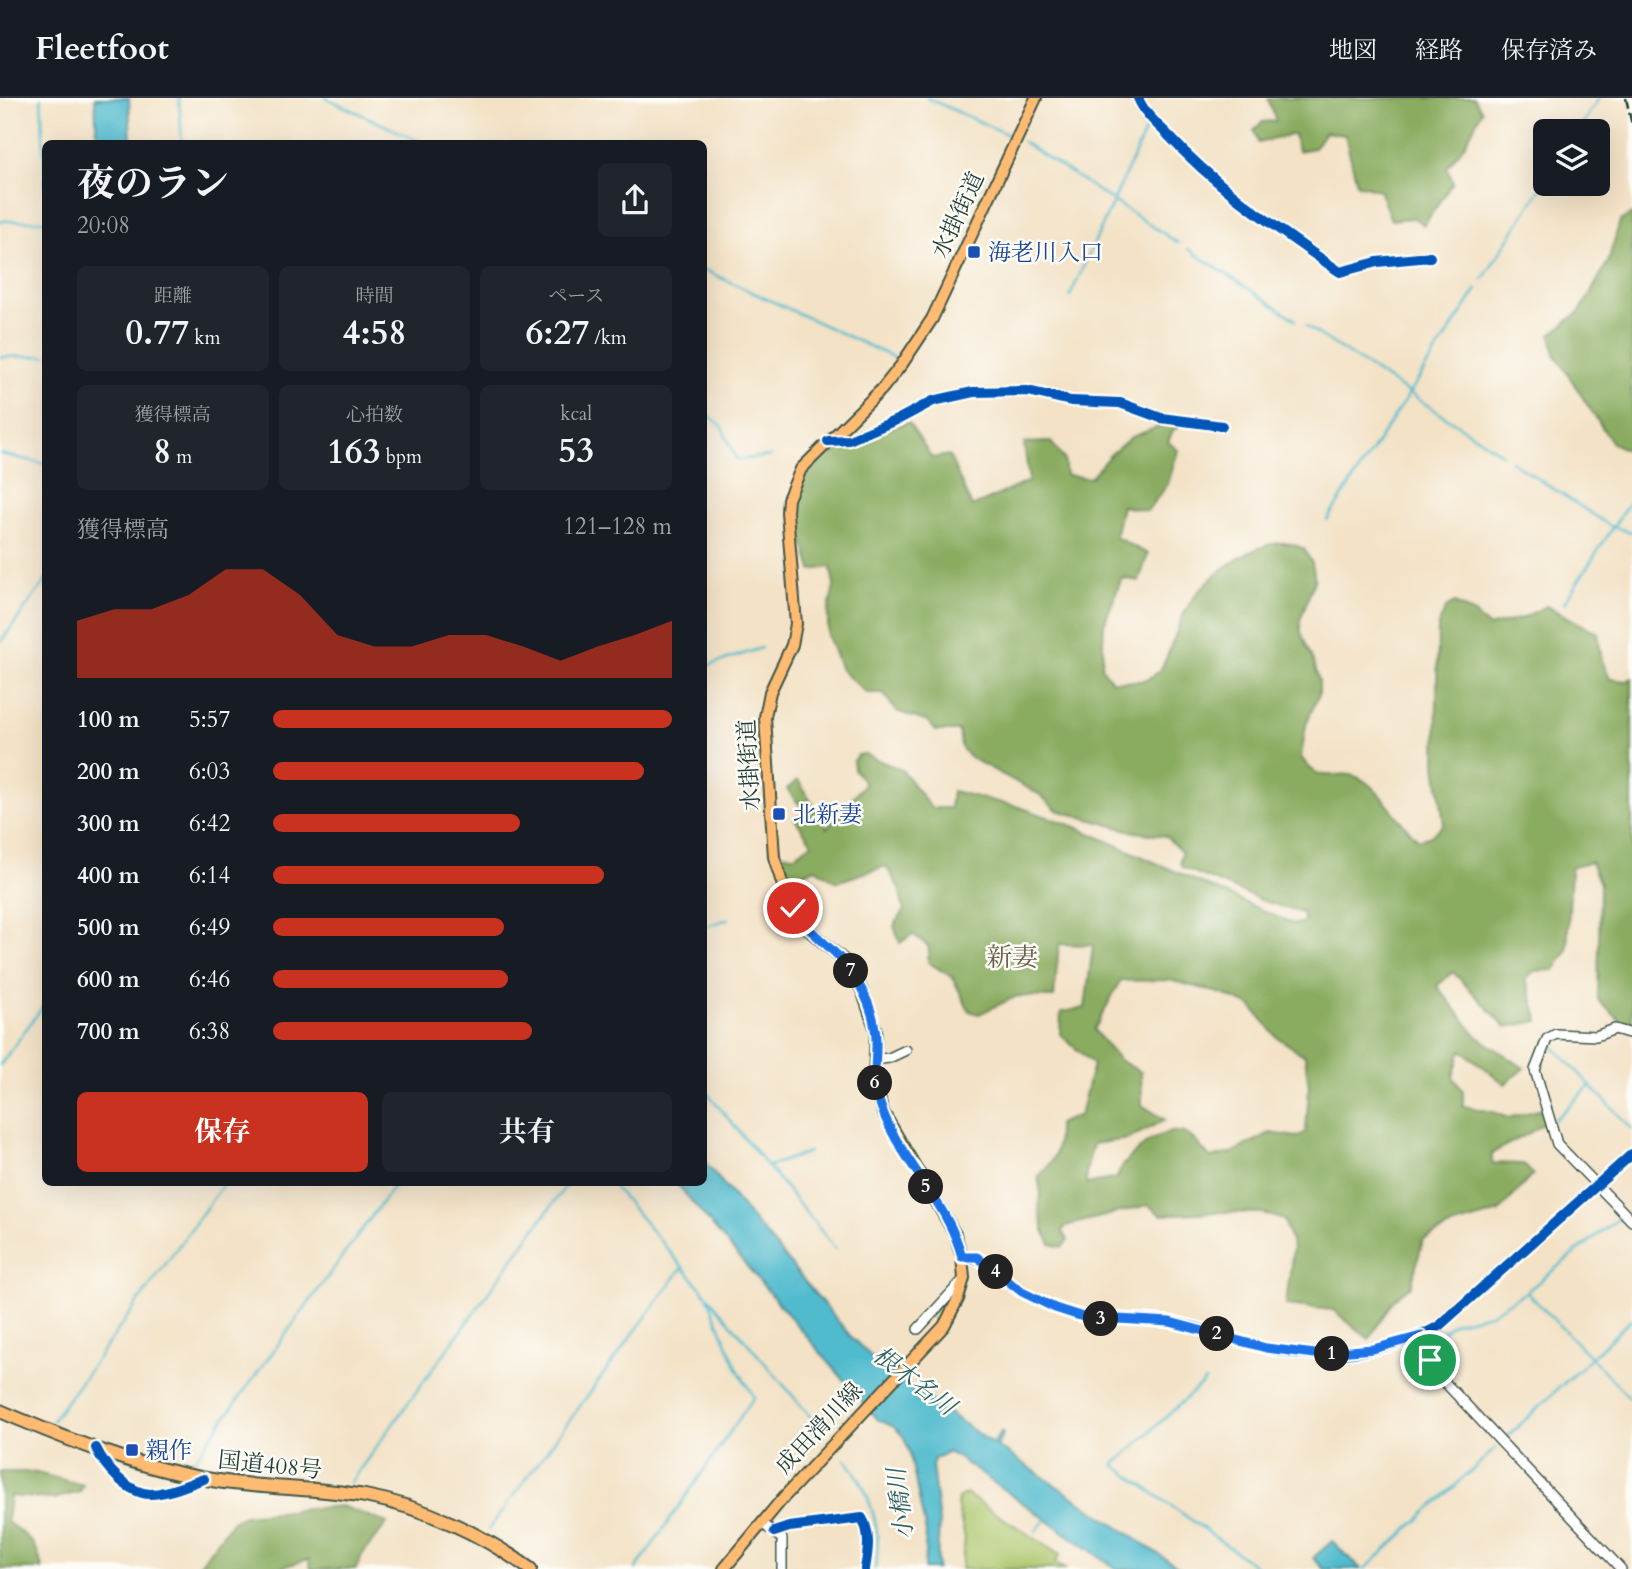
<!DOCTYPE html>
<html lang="ja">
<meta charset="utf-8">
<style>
body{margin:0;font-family:Cardo,"Noto Serif JP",serif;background:#20242c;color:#f1f3f6;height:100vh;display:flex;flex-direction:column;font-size:26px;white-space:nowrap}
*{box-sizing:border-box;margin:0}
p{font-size:23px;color:#9ea1a6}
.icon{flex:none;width:38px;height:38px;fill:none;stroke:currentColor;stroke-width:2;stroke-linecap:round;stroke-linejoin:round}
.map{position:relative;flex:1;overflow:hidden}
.sheet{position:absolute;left:42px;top:42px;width:665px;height:1046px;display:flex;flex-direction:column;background:#171b24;border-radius:10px;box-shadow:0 7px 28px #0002}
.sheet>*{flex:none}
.fabs{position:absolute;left:1533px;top:21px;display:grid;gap:14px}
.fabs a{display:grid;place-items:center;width:77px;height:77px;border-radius:10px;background:#171b24;box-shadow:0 7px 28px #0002;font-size:35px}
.pin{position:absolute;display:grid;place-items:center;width:60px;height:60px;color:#fff;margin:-30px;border:4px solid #fff;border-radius:50%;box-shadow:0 2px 7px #0007}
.km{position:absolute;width:35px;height:35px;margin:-18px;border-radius:50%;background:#222;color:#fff;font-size:19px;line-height:35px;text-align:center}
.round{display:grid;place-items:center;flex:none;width:74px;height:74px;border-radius:10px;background:#20242c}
.overview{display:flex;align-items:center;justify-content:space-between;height:119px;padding:0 35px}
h1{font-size:38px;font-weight:700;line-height:52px}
.figures{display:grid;grid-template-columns:repeat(3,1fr);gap:10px;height:119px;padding:7px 35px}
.figures div{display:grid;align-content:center;border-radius:10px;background:#20242c;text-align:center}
.figures b{font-size:35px;font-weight:700}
.figures small{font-size:19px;font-weight:400}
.figures p{font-size:19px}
.chart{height:196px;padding:14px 35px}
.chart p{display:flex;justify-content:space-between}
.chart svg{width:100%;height:126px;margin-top:7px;fill:#c8321e;opacity:.7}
.action{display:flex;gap:14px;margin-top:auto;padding:14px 35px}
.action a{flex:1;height:80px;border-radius:10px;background:#c8321e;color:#fff;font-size:28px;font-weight:700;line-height:80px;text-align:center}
.action a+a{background:#20242c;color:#f1f3f6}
ul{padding:0 35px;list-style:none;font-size:23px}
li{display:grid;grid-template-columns:112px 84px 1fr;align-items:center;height:52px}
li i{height:18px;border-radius:9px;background:#c8321e}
header{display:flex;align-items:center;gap:42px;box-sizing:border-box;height:98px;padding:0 35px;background:#171b24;border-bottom:2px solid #363941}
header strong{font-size:33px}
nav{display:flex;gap:38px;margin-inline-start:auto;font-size:24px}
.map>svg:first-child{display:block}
</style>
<header>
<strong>Fleetfoot</strong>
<nav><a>地図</a><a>経路</a><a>保存済み</a></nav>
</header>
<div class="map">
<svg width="1632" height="1471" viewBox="0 0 1632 1471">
<rect width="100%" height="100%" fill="#fdfcf7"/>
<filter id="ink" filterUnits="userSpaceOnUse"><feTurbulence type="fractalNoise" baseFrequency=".0143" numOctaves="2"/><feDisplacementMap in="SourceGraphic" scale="14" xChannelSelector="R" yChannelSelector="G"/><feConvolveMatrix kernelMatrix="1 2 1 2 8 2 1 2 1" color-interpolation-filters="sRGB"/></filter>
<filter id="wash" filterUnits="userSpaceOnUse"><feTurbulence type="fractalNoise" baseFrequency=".00686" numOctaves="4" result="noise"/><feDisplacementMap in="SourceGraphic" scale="28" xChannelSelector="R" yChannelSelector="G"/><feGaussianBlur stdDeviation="1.57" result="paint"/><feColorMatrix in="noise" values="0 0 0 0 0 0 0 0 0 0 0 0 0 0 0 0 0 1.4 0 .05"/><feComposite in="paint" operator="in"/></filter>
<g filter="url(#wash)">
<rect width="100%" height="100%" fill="#f3e2c6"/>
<!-- green -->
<path fill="#adc76d" stroke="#668250" stroke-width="2" d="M966,1396L1060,1457L1055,1464L1065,1471H961L965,1440L957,1407L958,1401Z"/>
<!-- forest -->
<path fill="#8aac60" stroke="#54744a" stroke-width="2" fill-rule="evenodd" d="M1268,0H1474L1482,13L1465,46L1447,70L1453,84L1424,127L1414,120L1391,122L1379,92L1357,86L1345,37L1325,34L1314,50L1298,53L1294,36L1258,45L1254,32L1262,24L1276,23Z
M1632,116V353H1629L1612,345L1555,256L1551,237L1581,212L1608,164L1620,123Z
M908,324L932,360L949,357L972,409L1029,383L1024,345L1051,344L1064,361L1066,377L1090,380L1110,357L1131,339L1171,324L1181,328L1173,332L1168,344L1178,352L1168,386L1147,413L1122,408L1115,439L1148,456L1139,483L1122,480L1104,526L1102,570L1112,583C1129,583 1145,587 1158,574C1168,565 1178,524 1187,510C1202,482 1247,449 1278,445C1287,444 1296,447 1304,451L1312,465L1315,481L1300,522L1301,535L1314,565L1319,583V596L1306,626L1301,659C1323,693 1337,666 1363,682C1385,697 1398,725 1419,742L1431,738L1444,726L1436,666L1438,528L1446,510L1455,505L1475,516L1488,529L1523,520L1546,508L1598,535L1602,563L1610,581L1627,583L1632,580V931L1628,930L1598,902L1600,786L1591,764L1571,770L1567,853L1554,872L1534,873L1526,881L1539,923L1506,929L1453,874L1437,888L1477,938L1524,970L1505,986L1461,952L1453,979L1463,993V1008L1493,1014L1508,1020L1542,1011L1547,1023L1531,1034L1492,1055V1065L1523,1066L1533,1076L1499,1114L1452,1128L1423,1142L1411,1188L1394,1201L1369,1241L1333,1212L1286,1207L1293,1150L1284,1122L1262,1115L1215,1114L1161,1117L1148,1107L1065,1128L1062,1134L1068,1142L1062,1149L1051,1146L1044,1133L1039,1110L1041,1096L1038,1078C1058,1059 1058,1053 1058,1026L1080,1017L1093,966L1060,936L1061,914L1085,910L1093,847L1059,846L1054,899L1017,898L979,916L969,913L953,880L928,864L929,849L913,836L900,845L894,828L904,813L899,790L886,768L837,784L815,770L803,776L807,790L793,800L779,756L795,757L812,745L795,721L805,714L787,691L798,682L827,730L865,685L854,671L853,663L858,657L864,656L902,672L931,710H950L952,693L1019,709L1076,729L1277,819L1294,826L1305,824L1302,815L1263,803L1182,769L1180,762L1182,755L1166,738L1135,734L1057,712L1039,696L969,659L961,649L959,633H936L928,624L896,613L883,595H867L841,572L828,538V515L834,488L831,469L812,472L802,440L796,433L795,414L798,397L807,376L822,358L834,355L850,345ZM1170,882L1223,896L1251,908L1277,939L1305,958L1309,989L1306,1034L1297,1039L1270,1035L1231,1055L1210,1060C1203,1052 1195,1040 1186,1036C1164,1025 1123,1059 1117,1080L1086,1086V1074L1093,1046L1128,1041L1165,1022L1142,1007L1141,974L1119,962L1094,932L1120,883Z
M0,1374H33L83,1387L80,1394L53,1401L10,1398L7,1424C29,1440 37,1443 42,1471H0Z
M341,1408L387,1425L362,1457L356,1471H311L309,1461L276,1471H196L233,1423L244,1417Z"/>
<!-- water -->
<path fill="#51bbce" stroke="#387c81" stroke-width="2" d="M95,0H129L131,45H97Z
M704,1063L852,1240L880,1267L993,1346L1001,1334L1003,1336L997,1348L1181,1471H1117L957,1359L947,1354L934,1361L932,1368L939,1424L937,1471H924L926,1435L909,1352L903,1338L894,1329L877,1321L676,1085H704Z
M1332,1443L1361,1471H1324L1313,1460Z"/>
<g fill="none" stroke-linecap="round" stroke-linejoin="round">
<!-- stream -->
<path stroke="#51bbce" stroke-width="2.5" d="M41,0L46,93
M179,0L182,46
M326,0L425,46
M927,0L1011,38
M1578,33L1599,0
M1023,44L1178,145
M0,123H46
M1188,151L1296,222
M704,172L897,261
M1483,181L1545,84
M1070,198L1148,27
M1306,228L1502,356
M0,259L46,258
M704,314L721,327L737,362L770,358
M0,356L46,366
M1511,363L1612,429L1632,434
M1327,422L1477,191
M1564,505L1632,400
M0,545L46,482
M704,569L761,550
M704,829L728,821
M1550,945L1632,1031
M0,967L46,904
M704,991L836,1151
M1554,1022L1590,988
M769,1068L809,1054
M611,1085L816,1325
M1527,1194L1632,1302
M1438,1238L1453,1225L1490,1216L1526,1194L1620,1119
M1205,1283L1114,1367L1260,1471
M53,1322L224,1085
M1507,1339L1632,1221
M845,1361C869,1388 884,1435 875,1471
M188,1370L396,1085
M350,1385L568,1085
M489,1431L682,1170
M1036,1433L1045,1422
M636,1471L754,1299L737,1270L708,1200
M1365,1471L1497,1349"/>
</g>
</g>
<g filter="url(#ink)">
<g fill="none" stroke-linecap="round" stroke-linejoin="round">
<!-- minor casing -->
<g stroke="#3f564a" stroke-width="12">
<path id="minor" d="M1138,0C1144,15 1157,26 1168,37C1218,91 1280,132 1340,174L1377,164L1430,159
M828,343L849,342L899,321L933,303L973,294L1028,293L1071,303L1120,305L1161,320L1222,328
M1632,936L1615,931L1596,938L1556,936L1547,941L1535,972L1557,1046L1632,1123
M874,962L889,960L906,952
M962,1159C986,1159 994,1174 1011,1187C1025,1197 1043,1205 1059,1211C1095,1225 1132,1218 1170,1224C1201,1228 1232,1241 1262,1249C1320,1264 1387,1257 1439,1228L1632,1056
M918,1231L964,1181
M1421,1238L1436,1275L1621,1471
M96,1350C105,1369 126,1394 149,1396C166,1397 187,1387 202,1382
M762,1425L782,1441V1471
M774,1434L789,1429L862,1420C871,1435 868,1454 865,1471"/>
</g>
<!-- major casing -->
<g stroke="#3f564a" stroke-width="14">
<path id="major" d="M724,1471L783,1400L944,1228L958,1201L964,1180L962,1159L955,1136L883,1014L874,980L876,933L862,892L845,863L811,834L799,820L783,788L774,759L765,619L770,594L792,547L796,526L787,414L788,401L801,371L882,291L902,266L932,221L1036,0"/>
</g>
<!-- highway casing -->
<g stroke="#3f564a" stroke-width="16">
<path id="highway" d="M0,1313C68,1342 139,1370 212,1382C263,1391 315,1389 365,1398C424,1409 482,1436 530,1471"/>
</g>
<!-- minor -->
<use href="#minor" stroke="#fff" stroke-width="9"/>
<!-- major -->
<use href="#major" stroke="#ffbb71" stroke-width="10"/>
<!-- highway -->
<use href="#highway" stroke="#ffbb71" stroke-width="12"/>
<!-- rail -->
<path stroke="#1f3d34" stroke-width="2.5" stroke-dasharray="10 5" stroke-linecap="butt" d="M1626,0L1632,27"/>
<!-- cycleway casing -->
<g stroke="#fdfcf7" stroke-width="15">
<path id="cycleway" d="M1138,0C1144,15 1157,26 1168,37C1218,91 1280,132 1340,174L1377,164L1430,159
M828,343L849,342L899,321L933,303L973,294L1028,293L1071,303L1120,305L1161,320L1222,328
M962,1159C986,1159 994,1174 1011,1187C1025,1197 1043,1205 1059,1211C1095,1225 1132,1218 1170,1224C1201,1228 1232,1241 1262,1249C1320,1264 1387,1257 1439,1228L1632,1056
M96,1350C105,1369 127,1395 150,1396C168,1396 188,1386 204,1381
M774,1434L789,1429L862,1420C871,1435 868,1454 865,1471"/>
</g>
<!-- cycleway -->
<use href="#cycleway" stroke="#0057b8" stroke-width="10"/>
</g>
</g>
<g fill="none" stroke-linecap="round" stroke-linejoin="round" filter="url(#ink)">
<!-- route casing -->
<g stroke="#fff" stroke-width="14">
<path id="route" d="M793,810C810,839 840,852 856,881C865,896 873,914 875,931C879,953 871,976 878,999C894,1058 947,1100 962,1159H977L1022,1194L1055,1210L1083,1219L1170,1224L1266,1250L1315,1256L1373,1251L1421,1238L1430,1262"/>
</g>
<!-- route -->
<use href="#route" stroke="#1a73e8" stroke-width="9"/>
</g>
<!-- markers -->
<g fill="#1a4fb4" stroke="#fdfcf7" stroke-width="2.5">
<rect x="967" y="147" width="14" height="14" rx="3.5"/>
<rect x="772" y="709" width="14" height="14" rx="3.5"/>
<rect x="125" y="1345" width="14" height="14" rx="3.5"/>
</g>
<g text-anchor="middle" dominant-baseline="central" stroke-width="5" stroke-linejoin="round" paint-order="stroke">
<!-- street labels -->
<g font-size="23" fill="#1f3d34" stroke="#fdfcf7">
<text transform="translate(958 117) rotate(-65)">水掛街道</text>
<text transform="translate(749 667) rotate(-93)">水掛街道</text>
<text transform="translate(819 1330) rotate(-47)">成田滑川線</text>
<text transform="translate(270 1367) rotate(6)">国道408号</text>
</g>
<!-- transit labels -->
<g font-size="23" fill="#164399" stroke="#fdfcf7" text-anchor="start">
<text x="988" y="154">海老川入口</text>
<text x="793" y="716">北新妻</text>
<text x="146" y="1352">親作</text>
</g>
<!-- water labels -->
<g font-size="24" font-style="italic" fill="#2e6362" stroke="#fdfcf7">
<text transform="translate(914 1283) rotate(37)">根木名川</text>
<text transform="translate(901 1406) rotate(-97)">小橋川</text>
</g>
<!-- quarter labels -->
<g font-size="26" fill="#6a624e" stroke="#fdfcf7">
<text x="1012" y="859">新妻</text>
</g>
</g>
</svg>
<div class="fabs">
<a><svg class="icon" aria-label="layers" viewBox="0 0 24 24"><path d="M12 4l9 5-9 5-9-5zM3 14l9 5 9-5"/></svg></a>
</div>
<div class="pin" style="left:1430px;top:1262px;background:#1e9e55"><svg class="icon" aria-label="arrive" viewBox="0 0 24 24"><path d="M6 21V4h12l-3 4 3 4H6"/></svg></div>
<div class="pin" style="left:793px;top:810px;background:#d93025"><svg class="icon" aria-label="check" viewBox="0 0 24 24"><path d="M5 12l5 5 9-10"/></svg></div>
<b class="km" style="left:1332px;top:1256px">1</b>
<b class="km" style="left:1217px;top:1236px">2</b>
<b class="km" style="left:1101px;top:1221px">3</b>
<b class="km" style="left:996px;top:1174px">4</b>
<b class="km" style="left:926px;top:1089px">5</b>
<b class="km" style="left:875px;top:985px">6</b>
<b class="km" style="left:851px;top:873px">7</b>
<section class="sheet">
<div class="overview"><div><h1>夜のラン</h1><p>20:08</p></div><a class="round"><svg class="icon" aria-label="share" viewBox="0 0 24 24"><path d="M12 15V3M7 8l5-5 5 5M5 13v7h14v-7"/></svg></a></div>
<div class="figures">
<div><p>距離</p><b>0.77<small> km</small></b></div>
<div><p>時間</p><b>4:58</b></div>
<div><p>ペース</p><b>6:27<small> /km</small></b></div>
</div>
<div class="figures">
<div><p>獲得標高</p><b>8<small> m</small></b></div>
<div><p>心拍数</p><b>163<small> bpm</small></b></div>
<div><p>kcal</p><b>53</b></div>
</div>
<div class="chart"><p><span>獲得標高</span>121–128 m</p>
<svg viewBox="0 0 160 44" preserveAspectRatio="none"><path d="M0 44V24L10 20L20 20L30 15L40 6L50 6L60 15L70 29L80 33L90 33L100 29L110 29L120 33L130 38L140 33L150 29L160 24V44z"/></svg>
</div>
<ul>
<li><b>100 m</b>5:57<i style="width:100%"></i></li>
<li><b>200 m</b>6:03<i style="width:93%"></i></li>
<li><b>300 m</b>6:42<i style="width:62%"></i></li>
<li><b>400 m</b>6:14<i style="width:83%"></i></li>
<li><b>500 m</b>6:49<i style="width:58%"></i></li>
<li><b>600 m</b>6:46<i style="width:59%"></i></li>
<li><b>700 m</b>6:38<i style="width:65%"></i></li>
</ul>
<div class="action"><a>保存</a><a>共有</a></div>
</section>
</div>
